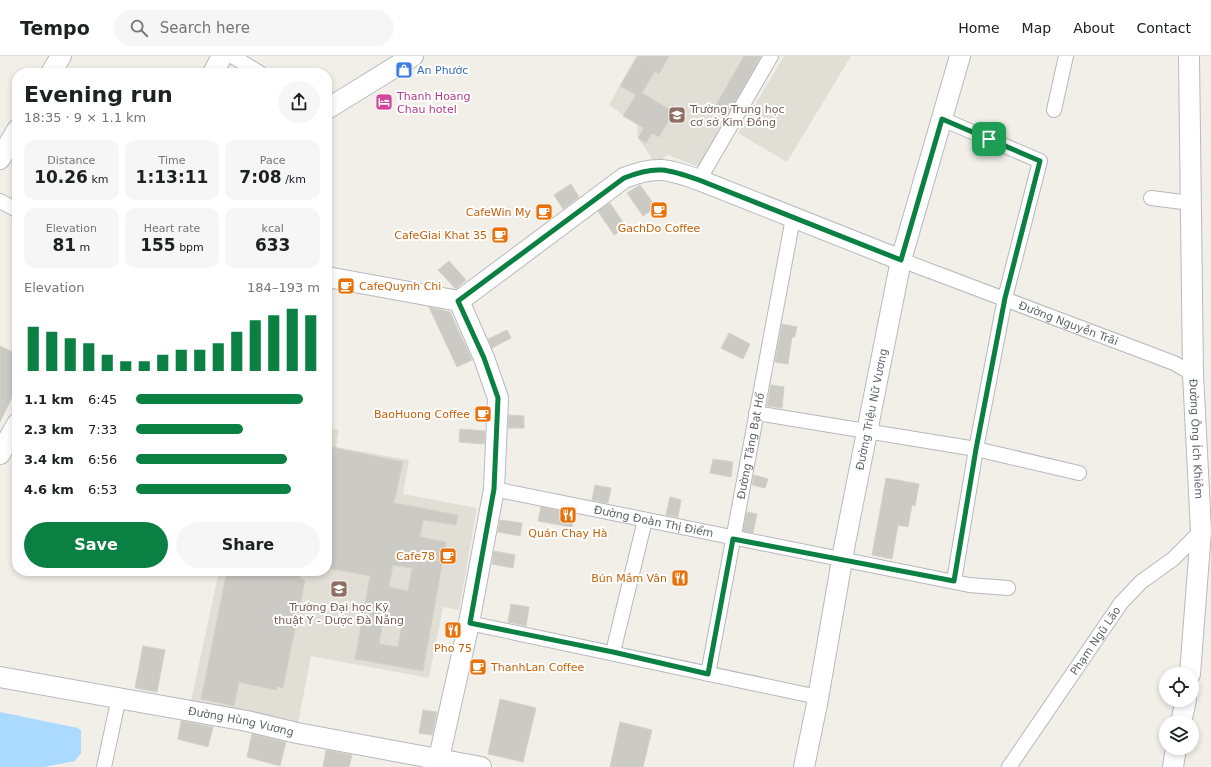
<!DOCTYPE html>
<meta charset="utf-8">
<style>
body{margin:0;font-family:"DejaVu Sans",sans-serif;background:#f6f6f6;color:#202124;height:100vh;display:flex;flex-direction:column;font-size:15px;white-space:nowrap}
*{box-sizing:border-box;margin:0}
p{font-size:13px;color:#757577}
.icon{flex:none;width:22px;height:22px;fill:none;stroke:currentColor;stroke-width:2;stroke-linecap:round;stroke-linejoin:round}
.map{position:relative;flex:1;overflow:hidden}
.drawer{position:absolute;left:12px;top:12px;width:320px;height:508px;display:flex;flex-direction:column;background:#fff;border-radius:16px;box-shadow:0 2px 6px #0003}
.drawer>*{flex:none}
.tools{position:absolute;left:1159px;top:611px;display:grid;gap:8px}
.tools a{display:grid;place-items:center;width:40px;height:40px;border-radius:50%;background:#fff;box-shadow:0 2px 6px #0003;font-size:20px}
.pin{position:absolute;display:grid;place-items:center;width:34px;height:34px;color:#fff;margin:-17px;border-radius:8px;box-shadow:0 2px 6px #0006}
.round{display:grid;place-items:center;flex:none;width:42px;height:42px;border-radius:21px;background:#f6f6f6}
.headline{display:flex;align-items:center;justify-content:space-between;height:68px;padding:0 12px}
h1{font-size:22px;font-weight:800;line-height:30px}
.metrics{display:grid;grid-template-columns:repeat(3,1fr);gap:6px;height:68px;padding:4px 12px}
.metrics div{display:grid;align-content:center;border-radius:10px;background:#f6f6f6;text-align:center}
.metrics b{font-size:17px;font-weight:800}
.metrics small{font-size:11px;font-weight:400}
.metrics p{font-size:11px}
.chart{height:112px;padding:8px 12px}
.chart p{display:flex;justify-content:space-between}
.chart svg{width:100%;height:72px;margin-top:4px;stroke:#0b8043;stroke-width:6}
.button{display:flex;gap:8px;margin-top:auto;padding:8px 12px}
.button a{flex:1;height:46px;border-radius:24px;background:#0b8043;color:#fff;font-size:16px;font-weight:800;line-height:46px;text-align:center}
.button a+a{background:#f6f6f6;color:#202124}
ul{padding:0 12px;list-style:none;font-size:13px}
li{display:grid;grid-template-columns:64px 48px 1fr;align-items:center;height:30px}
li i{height:10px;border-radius:5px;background:#0b8043}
header{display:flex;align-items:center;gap:24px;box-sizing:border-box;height:56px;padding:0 20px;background:#fff;border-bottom:1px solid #e0e0e0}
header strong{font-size:19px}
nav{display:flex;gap:22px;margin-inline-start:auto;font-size:14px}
.search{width:280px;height:36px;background:#f6f6f6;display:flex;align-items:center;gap:10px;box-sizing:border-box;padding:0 14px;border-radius:22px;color:#757577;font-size:15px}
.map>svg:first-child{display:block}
</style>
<header>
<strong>Tempo</strong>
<div class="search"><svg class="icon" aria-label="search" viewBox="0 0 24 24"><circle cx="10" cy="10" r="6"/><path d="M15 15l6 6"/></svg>Search here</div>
<nav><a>Home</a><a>Map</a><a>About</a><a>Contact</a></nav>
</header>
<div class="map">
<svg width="1211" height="711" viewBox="0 0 1211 711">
<rect width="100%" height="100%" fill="#f1efe8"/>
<!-- education -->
<path fill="#e1ded6" d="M636,0H766L699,111L668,99L655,107L638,82L637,69L609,49Z
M784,0H851L787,106L738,77Z
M327,372L339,374L336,391L409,404L403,438L477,452L459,554L443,551L429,622L311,600L298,667L191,645L219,515H327Z"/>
<!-- water -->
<path fill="#aadaff" d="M0,656L78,672L81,675V697L75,705L44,711H0Z"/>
<!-- building -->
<path fill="#cccac5" stroke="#d6d1c6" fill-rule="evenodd" d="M638,0H669L659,18L655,15L642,37L674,56L659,81L652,77L646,87L638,82L644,72L623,60L636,39L620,30Z
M744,0H761L728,58L715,51Z
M571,128L579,141L563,153L554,139Z
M640,129L656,151L643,160L627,137Z
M610,147L626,171L614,179L598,155Z
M449,205L466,224L456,233L438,214Z
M429,251L450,256L472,304L457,311Z
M782,268L797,271L795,281H792L788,308L775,306Z
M507,274L511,282L492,292L488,283Z
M729,277L750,288L743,303L721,292Z
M0,290L17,298V331L0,366Z
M771,329L784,331L782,352L767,350Z
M509,359L524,360V372H508Z
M460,373L485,375L484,388L459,386Z
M327,390L403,406L394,447L458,459L456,469L423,464L420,481L446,486L423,615L355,603L370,520L327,512V483L331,459L327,458ZM393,509L412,512L408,535L389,531ZM383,565L402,569L398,591L379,588Z
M713,403L733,406L731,421L710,417Z
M754,419L768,423L765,432L752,429Z
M886,422L919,428L915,450L912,449L908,471L898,469L892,503L872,499Z
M595,429L611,432L608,447L592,444Z
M670,441L681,444L678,461L666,459Z
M541,451L575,458L572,471L538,465Z
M747,456L757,458L753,477L743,475Z
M500,464L522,467L520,480L498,476Z
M494,495L515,499L513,512L492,508Z
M227,515H286L301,518L300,523L305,524L283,632L277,630L276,634L239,626L234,650L201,643Z
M511,548L529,551L526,570L508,566Z
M143,590L165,594L157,636L135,632Z
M500,643L536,652L523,706L488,698Z
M423,654L437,656L432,679L419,677Z
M181,665L213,671L208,691L178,683Z
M620,666L652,674L643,711H610Z
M252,678L286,686L280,710L247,701Z
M326,694L352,699L349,711H323Z"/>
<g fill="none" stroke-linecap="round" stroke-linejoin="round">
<!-- street casing -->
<g stroke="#b5b8bc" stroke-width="16">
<g id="street">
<path d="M232,0L260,17"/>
<path d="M1054,54L1066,0"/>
<path d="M942,63L1040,105L1005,242L976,393L954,525"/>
<path d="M699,124L771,0"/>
<path d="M1151,142L1191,147"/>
<path d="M0,145L17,154"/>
<path id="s1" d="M901,204L1174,307L1193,318"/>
<path d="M756,357L976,393L1079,417"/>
<path id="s2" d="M494,433L969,529L1008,532"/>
<path d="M469,567L818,641"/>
<path d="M613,596L645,464"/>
<path id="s3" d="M708,618L793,162"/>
<path d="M104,711L119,641"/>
<path id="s4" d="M1009,711L1121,547L1141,526L1173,503L1201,475"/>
</g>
</g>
<!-- secondary casing -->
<g stroke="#b6babf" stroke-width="22">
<g id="secondary">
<path id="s5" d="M1189,0L1193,318L1201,475L1190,618"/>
<path d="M51,17L61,0"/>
<path d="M213,17L222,0"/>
<path d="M327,53L413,0"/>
<path d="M0,103L17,74"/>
<path d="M327,221L459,245L624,122C656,109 668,113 699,124L901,204"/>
<path d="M0,398L17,368"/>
<path id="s6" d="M0,621L247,665L297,677L481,711"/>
<path d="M1181,666L1186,644"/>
<path d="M437,711L469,567L494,433L498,342L484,302L459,245"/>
<path id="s7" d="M804,711L817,648L845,487L901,204L960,0"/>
<path d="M1173,711L1176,692"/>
</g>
</g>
<!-- street -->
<use href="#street" stroke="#fff" stroke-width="14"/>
<!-- secondary -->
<use href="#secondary" stroke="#fff" stroke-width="20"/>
</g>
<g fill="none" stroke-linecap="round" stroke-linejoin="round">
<!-- route casing -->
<g stroke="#fff" stroke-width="8">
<path id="route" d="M942,63L1040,105L1005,242L976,393L954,525L733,483L708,618L613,596L470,567L494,433L498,342L484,302L458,245L624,122C656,109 668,113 699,124L901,204Z"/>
</g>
<!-- route -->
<use href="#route" stroke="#0b8043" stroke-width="5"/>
</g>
<!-- icons -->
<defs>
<g id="shop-square" transform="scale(0.9)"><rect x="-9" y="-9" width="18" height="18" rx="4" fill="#3f7fe0" stroke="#fff"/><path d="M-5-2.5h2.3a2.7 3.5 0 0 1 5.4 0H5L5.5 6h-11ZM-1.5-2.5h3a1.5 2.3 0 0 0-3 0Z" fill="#fff"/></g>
<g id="hotel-square" transform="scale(0.9)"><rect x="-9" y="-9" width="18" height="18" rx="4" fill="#d1479c" stroke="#fff"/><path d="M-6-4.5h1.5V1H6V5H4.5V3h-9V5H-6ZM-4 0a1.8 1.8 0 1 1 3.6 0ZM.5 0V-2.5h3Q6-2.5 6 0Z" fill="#fff"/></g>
<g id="school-square" transform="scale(0.9)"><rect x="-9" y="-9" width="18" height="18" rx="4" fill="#8d6e63" stroke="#fff"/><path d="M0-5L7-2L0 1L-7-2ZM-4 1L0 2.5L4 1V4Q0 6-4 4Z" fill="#fff"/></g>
<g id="cafe-square" transform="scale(0.9)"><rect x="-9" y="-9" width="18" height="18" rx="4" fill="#e8710a" stroke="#fff"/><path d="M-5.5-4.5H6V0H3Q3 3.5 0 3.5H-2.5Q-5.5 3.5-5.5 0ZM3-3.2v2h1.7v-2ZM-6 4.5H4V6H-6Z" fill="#fff"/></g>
<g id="restaurant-square" transform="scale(0.9)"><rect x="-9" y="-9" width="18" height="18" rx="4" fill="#e8710a" stroke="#fff"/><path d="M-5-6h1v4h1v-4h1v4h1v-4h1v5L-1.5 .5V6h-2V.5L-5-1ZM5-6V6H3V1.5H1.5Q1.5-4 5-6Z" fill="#fff"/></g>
<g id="university-square" transform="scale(0.9)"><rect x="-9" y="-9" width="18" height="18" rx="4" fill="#8d6e63" stroke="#fff"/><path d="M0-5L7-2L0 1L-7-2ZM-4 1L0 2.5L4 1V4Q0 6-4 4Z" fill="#fff"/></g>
</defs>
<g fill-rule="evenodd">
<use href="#shop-square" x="404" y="14"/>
<use href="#hotel-square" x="384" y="46"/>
<use href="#school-square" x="677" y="59"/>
<use href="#cafe-square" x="659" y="154"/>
<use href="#cafe-square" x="544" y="156"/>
<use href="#cafe-square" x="500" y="179"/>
<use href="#cafe-square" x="346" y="230"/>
<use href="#cafe-square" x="483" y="358"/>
<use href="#restaurant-square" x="568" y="459"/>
<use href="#cafe-square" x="448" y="500"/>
<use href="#restaurant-square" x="680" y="522"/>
<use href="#university-square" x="339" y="533"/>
<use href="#restaurant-square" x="453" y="574"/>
<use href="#cafe-square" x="478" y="611"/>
</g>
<g text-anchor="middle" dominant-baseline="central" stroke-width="4" stroke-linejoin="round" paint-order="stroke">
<!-- shop labels -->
<g font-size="11" fill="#366cbe" stroke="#fff" text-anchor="start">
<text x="417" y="14">An Phước</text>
</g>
<!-- hotel labels -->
<g font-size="11" fill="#b23c85" stroke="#fff" text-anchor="start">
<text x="397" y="40">Thanh Hoang<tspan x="397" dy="13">Chau hotel</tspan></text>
</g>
<!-- education labels -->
<g font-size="11" fill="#785e54" stroke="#fff" text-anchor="start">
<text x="690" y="53">Trường Trung học<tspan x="690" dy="13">cơ sở Kim Đồng</tspan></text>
<text x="339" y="551" text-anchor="middle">Trường Đại học Kỹ<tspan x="339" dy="13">thuật Y - Dược Đà Nẵng</tspan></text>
</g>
<!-- food labels -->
<g font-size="11" fill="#c56008" stroke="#fff" text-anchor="end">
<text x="531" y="156">CafeWin My</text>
<text x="659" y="172" text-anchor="middle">GachDo Coffee</text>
<text x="487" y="179">CafeGiai Khat 35</text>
<text x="359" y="230" text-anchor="start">CafeQuynh Chi</text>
<text x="470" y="358">BaoHuong Coffee</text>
<text x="568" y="477" text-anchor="middle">Quán Chay Hà</text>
<text x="435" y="500">Cafe78</text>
<text x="667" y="522">Bún Mắm Vân</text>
<text x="453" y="592" text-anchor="middle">Pho 75</text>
<text x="491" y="611" text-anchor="start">ThanhLan Coffee</text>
</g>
<!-- street labels -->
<g font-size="11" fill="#5f6368" stroke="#fff">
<text stroke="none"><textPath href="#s1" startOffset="179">Đường Nguyễn Trãi</textPath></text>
<text stroke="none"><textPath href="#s7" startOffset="364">Đường Triệu Nữ Vương</textPath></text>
<text stroke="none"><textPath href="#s5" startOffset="383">Đường Ông Ích Khiêm</textPath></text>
<text stroke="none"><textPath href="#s3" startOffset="232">Đường Tăng Bạt Hổ</textPath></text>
<text stroke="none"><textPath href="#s2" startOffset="163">Đường Đoàn Thị Điểm</textPath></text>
<text stroke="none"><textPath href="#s4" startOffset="153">Phạm Ngũ Lão</textPath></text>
<text stroke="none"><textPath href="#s6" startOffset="245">Đường Hùng Vương</textPath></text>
</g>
</g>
</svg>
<div class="tools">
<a><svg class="icon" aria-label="locate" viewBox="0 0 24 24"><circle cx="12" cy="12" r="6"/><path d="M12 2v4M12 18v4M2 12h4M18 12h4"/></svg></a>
<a><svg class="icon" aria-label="layers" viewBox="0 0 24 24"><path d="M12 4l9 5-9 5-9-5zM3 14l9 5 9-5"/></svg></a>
</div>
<div class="pin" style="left:989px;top:83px;background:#1e9e55"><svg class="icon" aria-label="arrive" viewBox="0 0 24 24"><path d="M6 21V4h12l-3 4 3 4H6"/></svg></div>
<section class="drawer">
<div class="headline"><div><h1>Evening run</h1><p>18:35 · 9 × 1.1 km</p></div><a class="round"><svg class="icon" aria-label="share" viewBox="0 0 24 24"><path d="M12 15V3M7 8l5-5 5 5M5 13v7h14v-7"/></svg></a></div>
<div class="metrics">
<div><p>Distance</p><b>10.26<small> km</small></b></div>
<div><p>Time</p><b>1:13:11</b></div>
<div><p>Pace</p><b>7:08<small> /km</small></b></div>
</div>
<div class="metrics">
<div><p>Elevation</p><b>81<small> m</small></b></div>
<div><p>Heart rate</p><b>155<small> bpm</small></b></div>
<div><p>kcal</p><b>633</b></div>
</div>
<div class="chart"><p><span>Elevation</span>184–193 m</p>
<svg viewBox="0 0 160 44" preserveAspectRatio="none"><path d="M5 44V17M15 44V20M25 44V24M35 44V27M45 44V34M55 44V38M65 44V38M75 44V34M85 44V31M95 44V31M105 44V27M115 44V20M125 44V13M135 44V10M145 44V6M155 44V10"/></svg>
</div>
<ul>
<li><b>1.1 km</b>6:45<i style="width:91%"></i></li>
<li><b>2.3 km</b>7:33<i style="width:58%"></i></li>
<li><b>3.4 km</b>6:56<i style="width:82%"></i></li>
<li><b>4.6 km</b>6:53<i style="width:84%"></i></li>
</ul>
<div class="button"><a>Save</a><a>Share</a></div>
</section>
</div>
